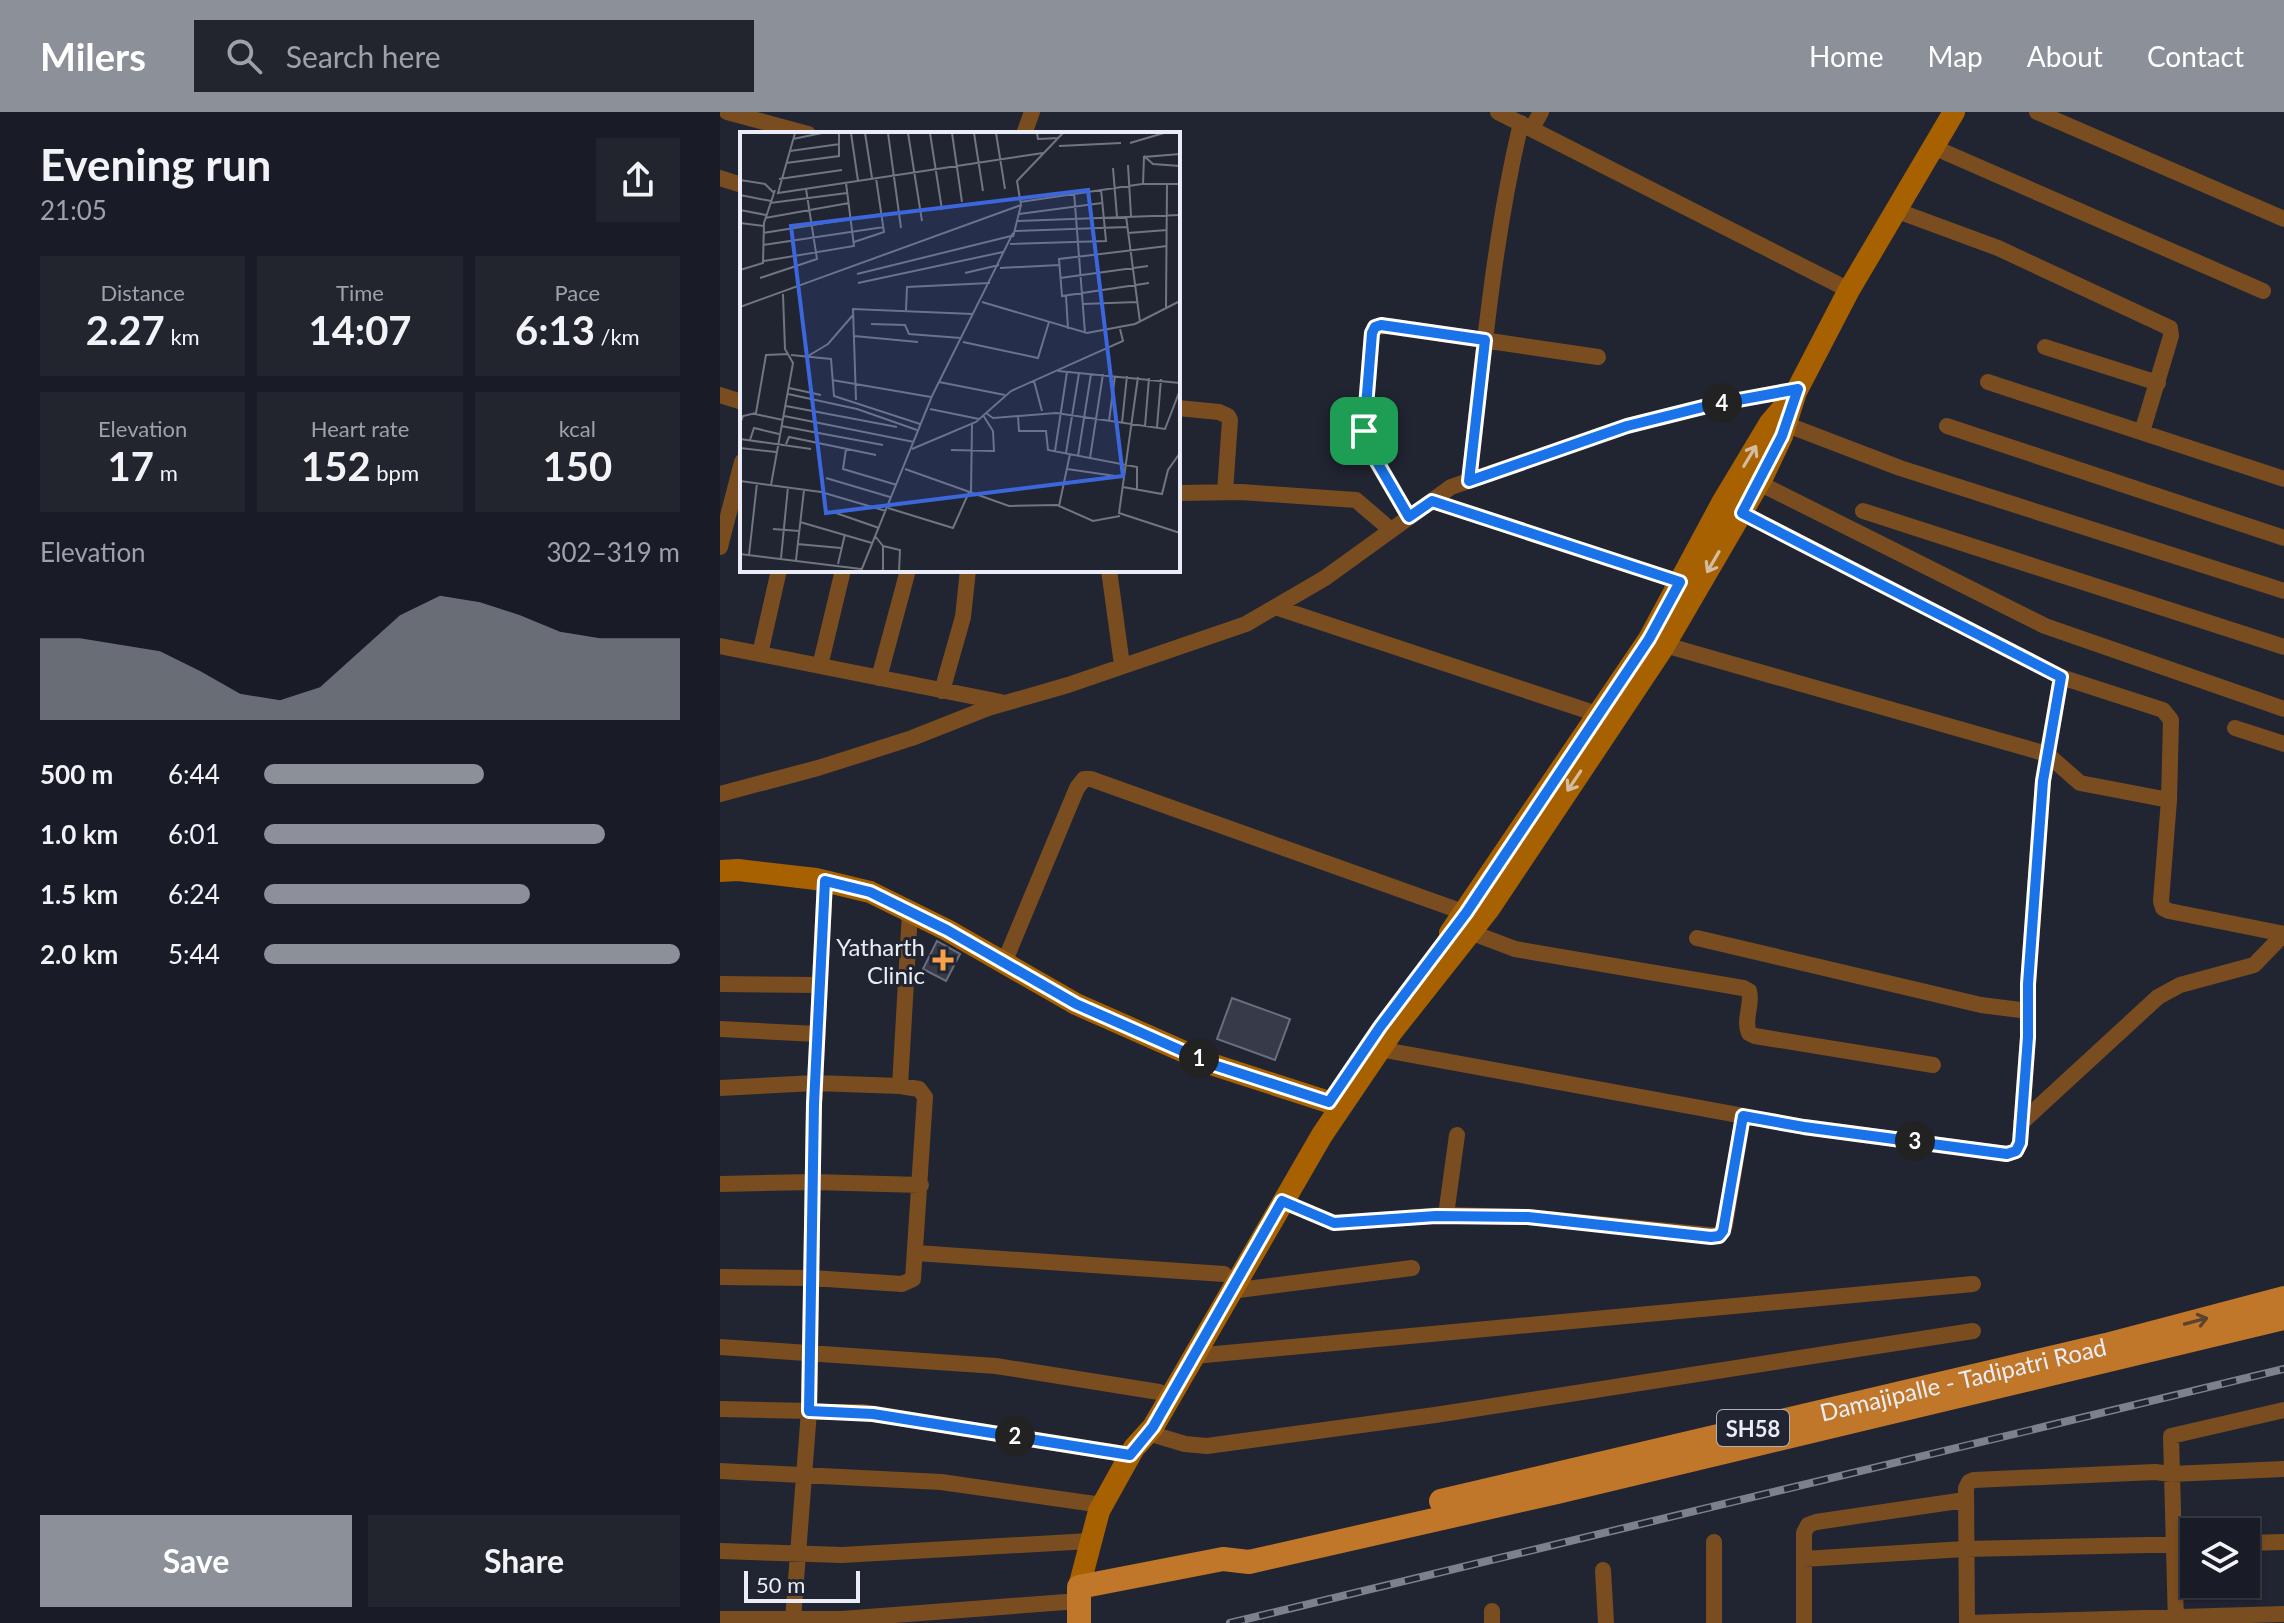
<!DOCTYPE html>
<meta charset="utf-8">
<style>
body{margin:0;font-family:Lato,sans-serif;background:#22252e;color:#f1f3f6;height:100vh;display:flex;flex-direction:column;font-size:30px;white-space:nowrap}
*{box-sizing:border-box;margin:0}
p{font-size:26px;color:#9fa1a7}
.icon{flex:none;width:44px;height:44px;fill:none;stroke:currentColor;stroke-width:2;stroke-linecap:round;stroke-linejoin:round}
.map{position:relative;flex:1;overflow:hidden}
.details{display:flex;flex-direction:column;background:#191c26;width:720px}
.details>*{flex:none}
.tools{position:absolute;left:1460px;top:1406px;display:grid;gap:16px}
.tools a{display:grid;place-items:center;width:80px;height:80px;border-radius:0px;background:#191c26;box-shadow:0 2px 6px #0004,0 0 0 2px #373a43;font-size:40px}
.scale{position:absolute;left:24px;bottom:20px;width:116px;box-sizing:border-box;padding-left:8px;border:4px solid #eaedf6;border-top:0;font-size:22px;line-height:28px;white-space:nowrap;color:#eaedf6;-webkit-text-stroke:6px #212532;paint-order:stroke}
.pin{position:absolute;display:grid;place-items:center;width:68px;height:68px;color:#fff;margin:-34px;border-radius:16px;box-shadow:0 4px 12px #0006}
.km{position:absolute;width:40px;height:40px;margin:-20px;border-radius:50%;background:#222;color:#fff;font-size:22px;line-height:40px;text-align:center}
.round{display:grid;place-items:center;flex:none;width:84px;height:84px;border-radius:0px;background:#22252e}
.head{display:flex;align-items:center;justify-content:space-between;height:136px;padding:0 40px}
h1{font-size:44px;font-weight:700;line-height:60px}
.stats{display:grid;grid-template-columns:repeat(3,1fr);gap:12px;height:136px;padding:8px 40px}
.stats div{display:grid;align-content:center;border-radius:0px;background:#22252e;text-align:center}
.stats b{font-size:40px;font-weight:700}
.stats small{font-size:22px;font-weight:400}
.stats p{font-size:22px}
.chart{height:224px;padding:16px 40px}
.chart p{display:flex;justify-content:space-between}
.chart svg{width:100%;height:144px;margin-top:8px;fill:#8c9099;opacity:.7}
.primary-button{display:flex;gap:16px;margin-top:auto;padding:16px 40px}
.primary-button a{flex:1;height:92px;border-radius:0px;background:#8c9099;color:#fff;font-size:32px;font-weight:700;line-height:92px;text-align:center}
.primary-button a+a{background:#22252e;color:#f1f3f6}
ul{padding:0 40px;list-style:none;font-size:26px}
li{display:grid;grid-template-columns:128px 96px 1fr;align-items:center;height:60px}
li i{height:20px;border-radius:10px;background:#8c9099}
header{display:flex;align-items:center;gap:48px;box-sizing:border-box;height:112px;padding:0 40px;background:#8c9099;color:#fff}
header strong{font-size:38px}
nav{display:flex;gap:44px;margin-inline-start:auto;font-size:28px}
.search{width:560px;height:72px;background:#22252e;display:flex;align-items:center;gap:20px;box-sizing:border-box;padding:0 28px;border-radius:0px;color:#9fa1a7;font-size:30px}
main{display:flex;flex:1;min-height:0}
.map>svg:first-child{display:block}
</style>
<header>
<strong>Milers</strong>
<div class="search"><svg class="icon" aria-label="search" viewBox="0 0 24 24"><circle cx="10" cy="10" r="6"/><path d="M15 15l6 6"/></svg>Search here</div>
<nav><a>Home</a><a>Map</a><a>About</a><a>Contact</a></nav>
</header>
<main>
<section class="details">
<div class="head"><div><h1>Evening run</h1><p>21:05</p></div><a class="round"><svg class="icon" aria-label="share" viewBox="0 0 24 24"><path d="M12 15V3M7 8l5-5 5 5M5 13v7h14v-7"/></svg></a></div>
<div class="stats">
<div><p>Distance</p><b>2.27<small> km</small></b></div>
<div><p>Time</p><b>14:07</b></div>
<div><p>Pace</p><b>6:13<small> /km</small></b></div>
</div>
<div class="stats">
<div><p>Elevation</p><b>17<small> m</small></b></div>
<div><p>Heart rate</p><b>152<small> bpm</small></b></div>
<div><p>kcal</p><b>150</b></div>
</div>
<div class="chart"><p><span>Elevation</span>302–319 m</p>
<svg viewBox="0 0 160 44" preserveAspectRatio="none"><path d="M0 44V19L10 19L20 21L30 23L40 29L50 36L60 38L70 34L80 23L90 12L100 6L110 8L120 12L130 17L140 19L150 19L160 19V44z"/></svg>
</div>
<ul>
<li><b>500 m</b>6:44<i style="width:53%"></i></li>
<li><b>1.0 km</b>6:01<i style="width:82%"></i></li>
<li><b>1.5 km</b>6:24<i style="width:64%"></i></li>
<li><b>2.0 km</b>5:44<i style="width:100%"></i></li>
</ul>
<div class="primary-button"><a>Save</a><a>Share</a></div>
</section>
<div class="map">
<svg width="1564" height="1511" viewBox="0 0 1564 1511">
<rect width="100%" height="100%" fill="#212532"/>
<!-- building -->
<path fill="#363a49" stroke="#6a6e7f" stroke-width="2" d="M217,829L240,842L226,869L203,857Z
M512,886L570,907L555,948L497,927Z"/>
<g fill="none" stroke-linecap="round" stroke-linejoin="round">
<!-- street -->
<path stroke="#794d20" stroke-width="16" d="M7,0L88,22
M778,0L1129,178
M1317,0L1564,107
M812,16L821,0
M304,22L312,0
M1213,35L1543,179
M0,66L22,73
M1175,98L1278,136L1450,216L1451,224L1422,320
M1325,235L1438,271
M1268,270L1564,367
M0,283L22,290
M458,296L499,300L508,304L510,308L505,380
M1065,312L1180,356L1564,479
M1227,314L1564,426
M749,369C763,250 773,128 801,11
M1039,371L1325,514L1564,597
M458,381L521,380L636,388L671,418
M712,389L960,470
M1143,399L1564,535
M1022,401L1341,565L1443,598L1451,608L1449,688L1441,789L1443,796L1449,799L1564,822
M689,405L646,331L644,319L652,221L655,215L668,214L878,245
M0,435L22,350
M389,458L402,553
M555,495L886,605
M945,533L1327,642L1360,671L1449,688
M0,534L281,590
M40,542L59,458
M100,554L123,458
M159,566L188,458
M222,579L243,505L248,458
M1515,616L1564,632
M0,682L98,656L192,626L268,596L348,573L526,512L605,466L731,375L907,314L991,293L1078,277
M750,820L795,837L1023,876L1029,879C1033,893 1023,907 1029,921L1035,924L1213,953
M977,826L1261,893L1308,899
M284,851L357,676L364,667H371L746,801
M0,872L100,873
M0,917L97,922
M659,937L1084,1015L1287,1042L1296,1039L1300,1031L1308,925V872L1323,669L1341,565
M180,974L190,800
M0,976L95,971L180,974L199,977L205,985L193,1167L182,1172L92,1166L0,1165
M1301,1011L1438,885L1460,873L1534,853L1564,822
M0,1072L93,1070L201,1073
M562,1089L614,1111L726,1103L808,1105L999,1124L1005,1113L1023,1004
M726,1103L737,1023
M196,1141L504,1162
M511,1179L692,1156
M0,1235L276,1254L439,1280
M474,1244L1253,1172
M0,1297L142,1300L410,1343
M428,1321L465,1332L487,1334L715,1303L1253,1219
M0,1359L221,1370L382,1393
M994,1430V1511
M1526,1431L1564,1430
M0,1439L122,1443L370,1429
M1084,1447L1244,1437L1474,1432
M883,1458L886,1511
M772,1499V1511
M0,1507H122L359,1489
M73,1507L89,1299L94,992L105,769
M1084,1511V1421L1088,1413L1096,1410L1245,1388
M1247,1511L1246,1376L1249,1370L1254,1368L1435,1360L1451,1362L1564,1357
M1248,1511L1564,1502
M1456,1511L1451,1324L1564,1298"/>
<!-- secondary -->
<path stroke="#a86101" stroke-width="22" d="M0,759L18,758L96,767L150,780L227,818L356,892L494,953L621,994
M730,821L929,527L1002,391L1050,311L1068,290
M359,1475L379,1399L414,1336L433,1315L602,1023L671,921L769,797L941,539L1043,364L1062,324L1076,280L1129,178L1234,0"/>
<!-- primary -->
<g stroke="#c07729" stroke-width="24">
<path id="s1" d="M721,1389L1386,1233L1564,1186"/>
<path d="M359,1511V1475L503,1447L529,1450L837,1380L1564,1206"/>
</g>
<!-- rail casing -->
<g stroke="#7d818c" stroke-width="8">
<path id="rail" d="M510,1511L1564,1257"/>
</g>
<!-- rail -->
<use href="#rail" stroke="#212532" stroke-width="5" stroke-dasharray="15" stroke-linecap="butt"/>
</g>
<!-- one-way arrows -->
<defs><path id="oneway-shaft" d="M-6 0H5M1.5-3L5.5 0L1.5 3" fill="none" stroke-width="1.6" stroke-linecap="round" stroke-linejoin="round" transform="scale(2)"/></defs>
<g stroke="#d3bca0">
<use href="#oneway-shaft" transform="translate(1030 344) rotate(-59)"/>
<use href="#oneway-shaft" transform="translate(993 450) rotate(120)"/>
<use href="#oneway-shaft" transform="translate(854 669) rotate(124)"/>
</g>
<use stroke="#59422f" href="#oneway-shaft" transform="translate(1476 1209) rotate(-15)"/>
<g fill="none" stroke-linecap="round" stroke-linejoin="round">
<!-- route casing -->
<g stroke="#fff" stroke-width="16">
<path id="route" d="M661,213L765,228L749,369L907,314L991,293L1078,277L1062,324L1022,401L1341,565L1323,669L1308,872V925L1300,1031L1296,1039L1287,1042L1084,1015L1023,1004L1003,1119L999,1124L991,1125L808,1105L716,1104L614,1111L562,1089L433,1315L410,1343L153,1302L89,1299L94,992L105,769L150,780L227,818L356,892L494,953L609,990L660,915L746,801L929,527L960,470L712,389L689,405L646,331L644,319L652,221L655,215Z"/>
</g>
<!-- route -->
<use href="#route" stroke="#1a73e8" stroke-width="10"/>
</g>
<!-- markers -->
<path fill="#f7a14a" stroke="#212532" stroke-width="3" d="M219 836h8v8h8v8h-8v8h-8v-8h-8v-8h8z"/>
<g text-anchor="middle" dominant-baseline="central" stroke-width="6" stroke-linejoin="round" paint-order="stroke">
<!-- shield labels -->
<rect fill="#212532" stroke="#aeb1bb" stroke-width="2" x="997" y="1298" width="72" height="36" rx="6"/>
<g font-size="22" font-weight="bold" fill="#eaedf6">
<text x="1033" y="1316">SH58</text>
</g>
<!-- poi labels -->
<g font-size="24" fill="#eaedf6" stroke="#212532" text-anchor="end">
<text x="205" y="834">Yatharth<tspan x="205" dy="28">Clinic</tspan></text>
</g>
<!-- street labels -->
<g font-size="24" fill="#eaedf6" stroke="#212532">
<text stroke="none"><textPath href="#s1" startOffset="536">Damajipalle - Tadipatri Road</textPath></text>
</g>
</g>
<!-- overview -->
<g transform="translate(20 20)">
<rect width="440" height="440" fill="#212532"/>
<path fill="none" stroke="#717580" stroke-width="2" d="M55,1L38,61L303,21M111,1L118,49M125,1L132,46M148,1L161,96M168,1L182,89M190,1L202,78M212,1L222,70M234,1L243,59M256,1L265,57M297,1L298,7L319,6M53,7L82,1M390,11L424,1M319,14L381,11M50,19L100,12M404,24L413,32L440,34M46,31L99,24V1M388,33L391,84M373,36L377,85M39,47L102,38M0,48L25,52L34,61M403,52L404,25L440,22M334,60L345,201M0,63L31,69M280,70L402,52H440M30,71L107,61M0,78L26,83M279,82L362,71M386,84L400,190M25,86L109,71M278,89L440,83M0,91L24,94M275,99L387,95M23,101L142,82M388,101L427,98M273,105L281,73L277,49L323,1M114,110L144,100L136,46M270,112L366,109L361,57M23,113L144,95M24,129L114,114L106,51M260,136L319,133M0,138L23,131L24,91L35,58M225,141L259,133M117,142L271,104M20,146L77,127L66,57M320,146L408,134M118,151L263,120M409,151L322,164L319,127L427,114M326,164L328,197M242,170L347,201L395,192L440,169M343,172L397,170M0,175L281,73M426,176L427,52M166,178L167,155L250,151M131,192L165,193L169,202L221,206M114,204L178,210M223,210L298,226L309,190M51,223L91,227L94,264L180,292M68,224L88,212L113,183M318,239L440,251M398,245L379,381L440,401M92,248L191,265M294,249L302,279M199,250L265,263M49,256L81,263M48,262L117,277L177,298M116,268L113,177L233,182M46,274L157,295M190,277L239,287M246,281L253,286L316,281L425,297L440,258M15,282L43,288M44,284L174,310M278,284L279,299H306L308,318L397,335V358M369,289L375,244M382,291L387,244M0,292L3,284L16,281L26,223L48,222M41,294L143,313M405,294L409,246M417,295L421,247M0,307L71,317M10,308L14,296L39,302M46,312L49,305L136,323M0,316L36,320M106,317L103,337L157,353M172,317L236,290L271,259L383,209L380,197M211,318L254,319L253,299L243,283M315,319L327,240M326,321L339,241M338,324L351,242M350,326L363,242M165,337L269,374L317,373L353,389L380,384M327,337L382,345M86,346L150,365M0,349L81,360L146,379M31,353L53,231L45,217L43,162M383,355L422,362L428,338L440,321M231,361L232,292M319,374L330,322M148,376L213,396L229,360M96,381L139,396M60,390L132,411M33,397L59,399M135,404L143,414V439M57,412L101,416M143,414L160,418L159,439M0,422L121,437M9,423L17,351M41,426L48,355M56,428L64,358M98,432L105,402M121,439L192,264L273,101"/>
<path fill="#3c66dc" fill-opacity="0.15" stroke="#3c66dc" stroke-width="4" d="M348,58L383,344L86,381L51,94Z"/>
<rect width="440" height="440" fill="none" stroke="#eaedf6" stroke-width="4"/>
</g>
</svg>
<div class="tools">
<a><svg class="icon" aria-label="layers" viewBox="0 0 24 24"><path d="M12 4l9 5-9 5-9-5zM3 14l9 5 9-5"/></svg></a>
</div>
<div class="scale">50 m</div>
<div class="pin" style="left:644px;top:319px;background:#1e9e55"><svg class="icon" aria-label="arrive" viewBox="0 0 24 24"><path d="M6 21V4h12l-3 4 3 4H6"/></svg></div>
<b class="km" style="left:479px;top:946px">1</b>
<b class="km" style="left:295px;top:1324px">2</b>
<b class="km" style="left:1195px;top:1029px">3</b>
<b class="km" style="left:1002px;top:291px">4</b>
</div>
</main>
